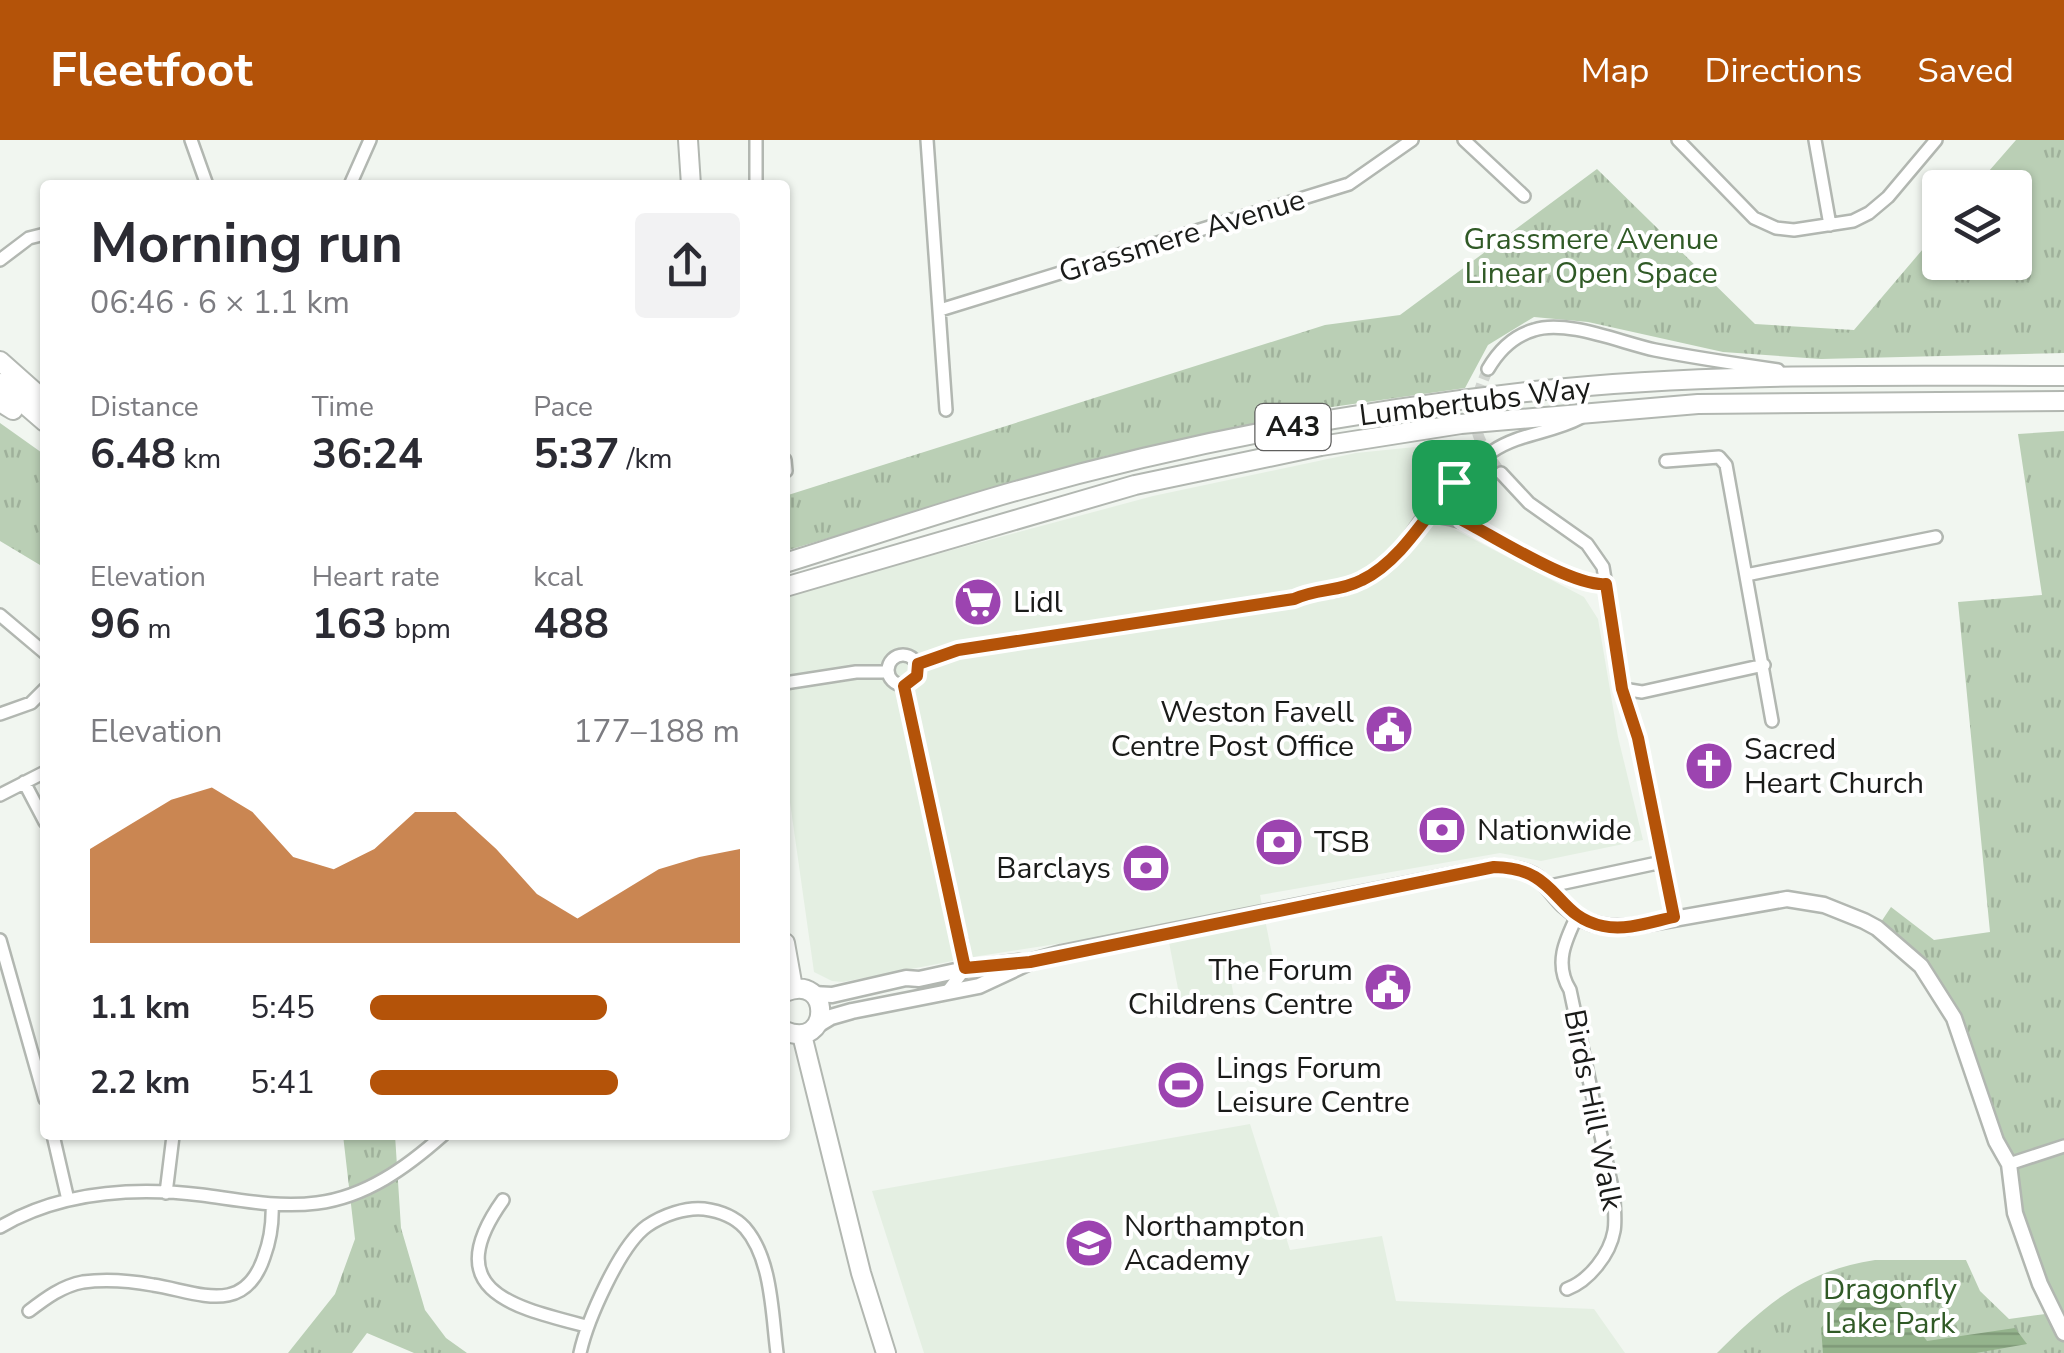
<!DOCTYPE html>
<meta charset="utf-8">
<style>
body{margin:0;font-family:"Nunito Sans",sans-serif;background:#f2f2f3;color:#2b2b33;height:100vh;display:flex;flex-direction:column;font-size:38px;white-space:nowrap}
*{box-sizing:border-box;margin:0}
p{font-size:32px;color:#7c7c81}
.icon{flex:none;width:55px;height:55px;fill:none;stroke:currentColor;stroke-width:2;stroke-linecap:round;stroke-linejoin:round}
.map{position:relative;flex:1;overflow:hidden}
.drawer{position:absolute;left:40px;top:40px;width:750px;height:960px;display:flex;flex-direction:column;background:#fff;border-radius:10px;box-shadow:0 2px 8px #0004}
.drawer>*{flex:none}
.buttons{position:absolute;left:1922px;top:30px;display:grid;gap:20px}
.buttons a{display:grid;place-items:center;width:110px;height:110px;border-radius:10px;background:#fff;box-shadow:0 2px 8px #0004;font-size:50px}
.pin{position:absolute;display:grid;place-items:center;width:85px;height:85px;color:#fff;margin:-42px;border-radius:20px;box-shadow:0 5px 15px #0006}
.round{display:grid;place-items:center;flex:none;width:105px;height:105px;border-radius:10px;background:#f2f2f3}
.headline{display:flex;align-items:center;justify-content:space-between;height:170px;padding:0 50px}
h1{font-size:55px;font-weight:700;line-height:75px}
.figures{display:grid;grid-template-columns:repeat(3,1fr);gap:15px;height:170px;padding:10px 50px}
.figures div{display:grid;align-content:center}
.figures b{font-size:42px;font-weight:700}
.figures small{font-size:28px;font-weight:400}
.figures p{font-size:28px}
.chart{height:280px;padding:20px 50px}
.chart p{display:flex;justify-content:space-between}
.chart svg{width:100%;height:180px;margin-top:10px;fill:#b45309;opacity:.7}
ul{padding:0 50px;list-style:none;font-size:32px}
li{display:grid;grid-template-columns:160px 120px 1fr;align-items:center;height:75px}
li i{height:25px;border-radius:12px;background:#b45309}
header{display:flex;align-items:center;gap:60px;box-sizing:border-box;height:140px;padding:0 50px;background:#b45309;color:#fff}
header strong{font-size:48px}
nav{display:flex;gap:55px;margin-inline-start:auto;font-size:35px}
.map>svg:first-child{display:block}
</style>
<header>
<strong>Fleetfoot</strong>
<nav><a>Map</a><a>Directions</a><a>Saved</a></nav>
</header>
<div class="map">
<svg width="2064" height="1213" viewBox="0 0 2064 1213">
<defs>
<pattern id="park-tufts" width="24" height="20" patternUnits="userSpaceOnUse" patternTransform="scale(2.5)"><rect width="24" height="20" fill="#bacfb5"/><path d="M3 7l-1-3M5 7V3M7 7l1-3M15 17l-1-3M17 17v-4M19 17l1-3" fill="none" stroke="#9fb19b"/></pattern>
<pattern id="water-rules" width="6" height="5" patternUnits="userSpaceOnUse" patternTransform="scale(2.5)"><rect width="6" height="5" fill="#94b38c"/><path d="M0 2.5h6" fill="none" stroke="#7f9978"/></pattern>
</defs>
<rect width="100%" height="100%" fill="#f1f6f0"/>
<!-- built -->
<path fill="#e4efe2" d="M1435,305L1454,389L1584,457L1598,479L1618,597L1643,700L1541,721L1500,713L1260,755L1275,829L1231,841L1236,868L1214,872L1210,856L1180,859L1166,787L979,816L843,842L832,841L814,832L785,627V455L1153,356L1356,313Z
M1250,984L1290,1110L1382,1096L1396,1161L1594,1169L1625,1213H924L872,1051Z"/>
<!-- grass -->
<path fill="#bacfb5" d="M2064,1006V1193L2040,1144L2009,1024Z"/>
<!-- park -->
<path fill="url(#park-tufts)" d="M2016,0H2064V213L1821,219L1723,212L1588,182L1534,177L1488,205L1465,248L1318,269L1106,316L785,411V356L1325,185L1400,175L1597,29L1755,184L1854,190L1940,89V122H2015V48L1975,47Z
M0,283L45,315V428L0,401Z
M2064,291V1006L2009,1024L1954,878L1921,826L1877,788L1891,767L1934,800L1990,792L1958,462L2042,455L2018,294Z
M343,995H395L401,1088L425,1170L446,1198L467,1213H414L367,1193L352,1213H288L335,1154L355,1099Z
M1875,1120H1966L1980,1151L2009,1179L2053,1173L2064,1193V1213H1717C1766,1164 1804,1131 1875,1120Z"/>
<!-- water -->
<path fill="url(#water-rules)" d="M1873,1144L1896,1159L1927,1201L2015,1188L2027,1204L1976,1213H1823L1821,1188L1855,1146Z"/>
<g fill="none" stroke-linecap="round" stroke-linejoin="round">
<!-- minor-tunnel -->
<path stroke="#d1d5d0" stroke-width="11" stroke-dasharray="11 5.5" stroke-linecap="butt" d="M1488,229C1467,276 1471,293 1501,333"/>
<!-- minor casing -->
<g stroke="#b2b7b1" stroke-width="16">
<path id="minor" d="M191,0L207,45
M927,0L946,270
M1464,0L1524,56
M1678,0L1754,78L1776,88L1794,90L1853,81L1869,73L1888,57L1936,0
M1815,0L1830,85
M350,45L370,0
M756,45V0
M0,120L29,98L45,94
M940,170L1349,44L1412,0
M1488,229C1499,210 1513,196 1534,190C1566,179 1622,203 1655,210C1696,218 1737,224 1778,230
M785,320L786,331
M1666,321L1719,317L1726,325L1772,581
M1501,333L1529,363L1587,404L1603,427L1623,549L1637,598L1674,777
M1454,341V358L1462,380
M1424,376C1491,373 1551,449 1606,444
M1746,435L1936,397
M0,475L45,513
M888 530a15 15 0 1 1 30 0a15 15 0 1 1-30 0Z
M918,524L959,510L1294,459C1311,451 1314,453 1331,451C1350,449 1373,436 1387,424C1403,411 1412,391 1425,375C1445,351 1467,329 1493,311C1520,293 1552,293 1580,278
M785,543L856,532H887
M904,546L954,783L961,801L965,829L947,852
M1623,549L1642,552L1764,525
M0,574L31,563L45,549
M24,642L45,682
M0,655L45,632
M1550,746L1662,722
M0,800L45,959
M53,995L68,1060
M2009,1024L2064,1006
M166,1053L173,996
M503,1060C438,1151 513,1167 586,1186
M0,1087C60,1052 134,1047 202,1055C240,1060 278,1068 317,1063C366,1057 407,1027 443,995
M1567,1149C1589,1141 1610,1114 1614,1091C1616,1081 1614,1067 1614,1057L1570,850C1554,824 1565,801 1577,776
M29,1171C46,1158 62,1146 83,1142C105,1139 131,1141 153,1145C198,1152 244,1177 264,1117C271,1098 273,1083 272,1064
M580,1213C587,1181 620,1105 647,1086C663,1075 686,1067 704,1069C719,1071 734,1076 745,1088C772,1119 772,1175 777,1213"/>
</g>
<!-- tertiary casing -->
<g stroke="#b2b7b1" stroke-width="19">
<path id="tertiary" d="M813,854L832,855L906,838L919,839L965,829L1019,822
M816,886L831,877L852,871L979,846L1030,822L1062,813L1494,727C1555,729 1542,756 1581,778C1596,787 1611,787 1628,787L1787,759L1824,765L1864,781L1877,788L1921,826L1954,878L1996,1001L2009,1024L2015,1073L2040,1144L2064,1193"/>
</g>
<!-- primary casing -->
<g stroke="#b2b7b1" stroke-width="22">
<path id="primary" d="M688,0L691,45
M785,803L793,848
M785,852C832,832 832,911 785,891
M802,895L861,1133L886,1213"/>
</g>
<!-- trunk casing -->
<g stroke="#b2b7b1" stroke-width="22">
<path id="trunk" d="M0,221L45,261
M0,243L45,282
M0,262L13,270
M785,423C862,399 938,373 1016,351C1185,303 1360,270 1535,251C1710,232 1888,236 2064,236
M785,447L1135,345L1321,306L1461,284L1698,264L2064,261"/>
</g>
<!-- minor -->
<use href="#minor" stroke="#fff" stroke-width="11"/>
<!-- tertiary -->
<use href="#tertiary" stroke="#fff" stroke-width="14"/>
<!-- primary -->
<use href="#primary" stroke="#fff" stroke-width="18"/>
<!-- trunk -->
<use href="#trunk" stroke="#fff" stroke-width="18"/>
</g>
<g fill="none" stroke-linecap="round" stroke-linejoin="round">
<!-- route casing -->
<g stroke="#fff" stroke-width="20">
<path id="route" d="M1454,342V358L1462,380C1495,397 1573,447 1606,444L1622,549L1638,598L1674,777C1651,782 1626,791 1603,786C1553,776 1560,728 1494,727L1030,822L965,828L904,546L917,536L918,524L958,510L1294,459C1317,448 1339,452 1362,440C1401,421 1427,374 1454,342Z"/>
</g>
<!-- route -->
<use href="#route" stroke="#b45309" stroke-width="12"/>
</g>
<!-- icons -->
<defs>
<g id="supermarket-disc" transform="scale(2.5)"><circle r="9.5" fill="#9c44b0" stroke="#fff"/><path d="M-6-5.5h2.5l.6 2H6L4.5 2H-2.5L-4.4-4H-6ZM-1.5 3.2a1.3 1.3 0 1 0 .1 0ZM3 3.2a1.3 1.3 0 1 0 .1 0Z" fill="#fff"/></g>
<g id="civic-disc" transform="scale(2.5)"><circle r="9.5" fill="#9c44b0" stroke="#fff"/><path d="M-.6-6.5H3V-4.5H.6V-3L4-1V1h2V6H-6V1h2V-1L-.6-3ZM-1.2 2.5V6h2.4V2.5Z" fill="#fff"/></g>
<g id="church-disc" transform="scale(2.5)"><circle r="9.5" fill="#9c44b0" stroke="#fff"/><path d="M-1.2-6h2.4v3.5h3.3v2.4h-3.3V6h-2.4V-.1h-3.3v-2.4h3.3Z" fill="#fff"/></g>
<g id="bank-disc" transform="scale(2.5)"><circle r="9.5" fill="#9c44b0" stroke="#fff"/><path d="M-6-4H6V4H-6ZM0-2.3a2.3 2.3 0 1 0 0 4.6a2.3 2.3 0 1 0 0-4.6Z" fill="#fff"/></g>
<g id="stadium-disc" transform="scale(2.5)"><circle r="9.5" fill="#9c44b0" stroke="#fff"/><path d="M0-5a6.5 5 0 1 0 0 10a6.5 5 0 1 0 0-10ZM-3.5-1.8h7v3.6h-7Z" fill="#fff"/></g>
<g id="school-disc" transform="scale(2.5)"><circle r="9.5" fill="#9c44b0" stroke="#fff"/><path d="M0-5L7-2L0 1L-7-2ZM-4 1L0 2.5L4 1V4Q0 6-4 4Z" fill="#fff"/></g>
</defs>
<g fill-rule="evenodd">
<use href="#supermarket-disc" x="978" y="462"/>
<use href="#civic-disc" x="1389" y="589"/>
<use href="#church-disc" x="1709" y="626"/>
<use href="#bank-disc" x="1442" y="690"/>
<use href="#bank-disc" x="1279" y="702"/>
<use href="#bank-disc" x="1146" y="728"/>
<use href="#civic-disc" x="1388" y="847"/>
<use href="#stadium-disc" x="1181" y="945"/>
<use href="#school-disc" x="1089" y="1103"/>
</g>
<g text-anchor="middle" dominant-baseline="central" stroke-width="8" stroke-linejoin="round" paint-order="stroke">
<!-- shield labels -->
<rect fill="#fff" stroke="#5f5f5e" stroke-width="2.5" x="1255.5" y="264" width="75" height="46" rx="8"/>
<g font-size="28" font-weight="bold" fill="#1a1b19">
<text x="1293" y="287">A43</text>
</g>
<!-- street labels -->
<g font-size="30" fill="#1a1b19" stroke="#fff">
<text transform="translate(1182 96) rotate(-17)">Grassmere Avenue</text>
<text transform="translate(1475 262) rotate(-7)">Lumbertubs Way</text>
<text transform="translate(1593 970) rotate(79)">Birds Hill Walk</text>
</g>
<!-- park labels -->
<g font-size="30" fill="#305a26" stroke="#fff">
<text x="1591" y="99">Grassmere Avenue<tspan x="1591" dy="34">Linear Open Space</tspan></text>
<text x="1890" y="1149">Dragonfly<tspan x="1890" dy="34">Lake Park</tspan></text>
</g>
<!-- poi labels -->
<g font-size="30" fill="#1a1b19" stroke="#fff" text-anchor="start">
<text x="1013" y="462">Lidl</text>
<text x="1354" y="572" text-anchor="end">Weston Favell<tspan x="1354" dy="34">Centre Post Office</tspan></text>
<text x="1744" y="609">Sacred<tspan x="1744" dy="34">Heart Church</tspan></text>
<text x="1477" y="690">Nationwide</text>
<text x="1314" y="702">TSB</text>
<text x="1111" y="728" text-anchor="end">Barclays</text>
<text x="1353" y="830" text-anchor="end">The Forum<tspan x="1353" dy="34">Childrens Centre</tspan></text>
<text x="1216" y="928">Lings Forum<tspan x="1216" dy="34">Leisure Centre</tspan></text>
<text x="1124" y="1086">Northampton<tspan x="1124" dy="34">Academy</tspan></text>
</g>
</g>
</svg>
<div class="buttons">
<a><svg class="icon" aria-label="layers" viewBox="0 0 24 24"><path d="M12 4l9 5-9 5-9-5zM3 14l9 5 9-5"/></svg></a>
</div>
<div class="pin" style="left:1454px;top:342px;background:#1e9e55"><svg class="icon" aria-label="arrive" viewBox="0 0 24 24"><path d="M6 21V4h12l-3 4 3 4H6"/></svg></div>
<section class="drawer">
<div class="headline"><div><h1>Morning run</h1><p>06:46 · 6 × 1.1 km</p></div><a class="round"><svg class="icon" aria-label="share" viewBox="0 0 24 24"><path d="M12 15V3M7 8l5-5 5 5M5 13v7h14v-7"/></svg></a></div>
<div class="figures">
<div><p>Distance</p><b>6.48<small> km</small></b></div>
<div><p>Time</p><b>36:24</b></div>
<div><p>Pace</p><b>5:37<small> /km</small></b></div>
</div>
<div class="figures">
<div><p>Elevation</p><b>96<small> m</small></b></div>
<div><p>Heart rate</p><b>163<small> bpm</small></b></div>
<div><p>kcal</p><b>488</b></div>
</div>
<div class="chart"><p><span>Elevation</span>177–188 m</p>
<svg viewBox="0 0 160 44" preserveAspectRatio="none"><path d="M0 44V21L10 15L20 9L30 6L40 12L50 23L60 26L70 21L80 12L90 12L100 21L110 32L120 38L130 32L140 26L150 23L160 21V44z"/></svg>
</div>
<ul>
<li><b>1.1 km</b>5:45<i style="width:64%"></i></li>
<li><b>2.2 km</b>5:41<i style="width:67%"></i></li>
</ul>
</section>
</div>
